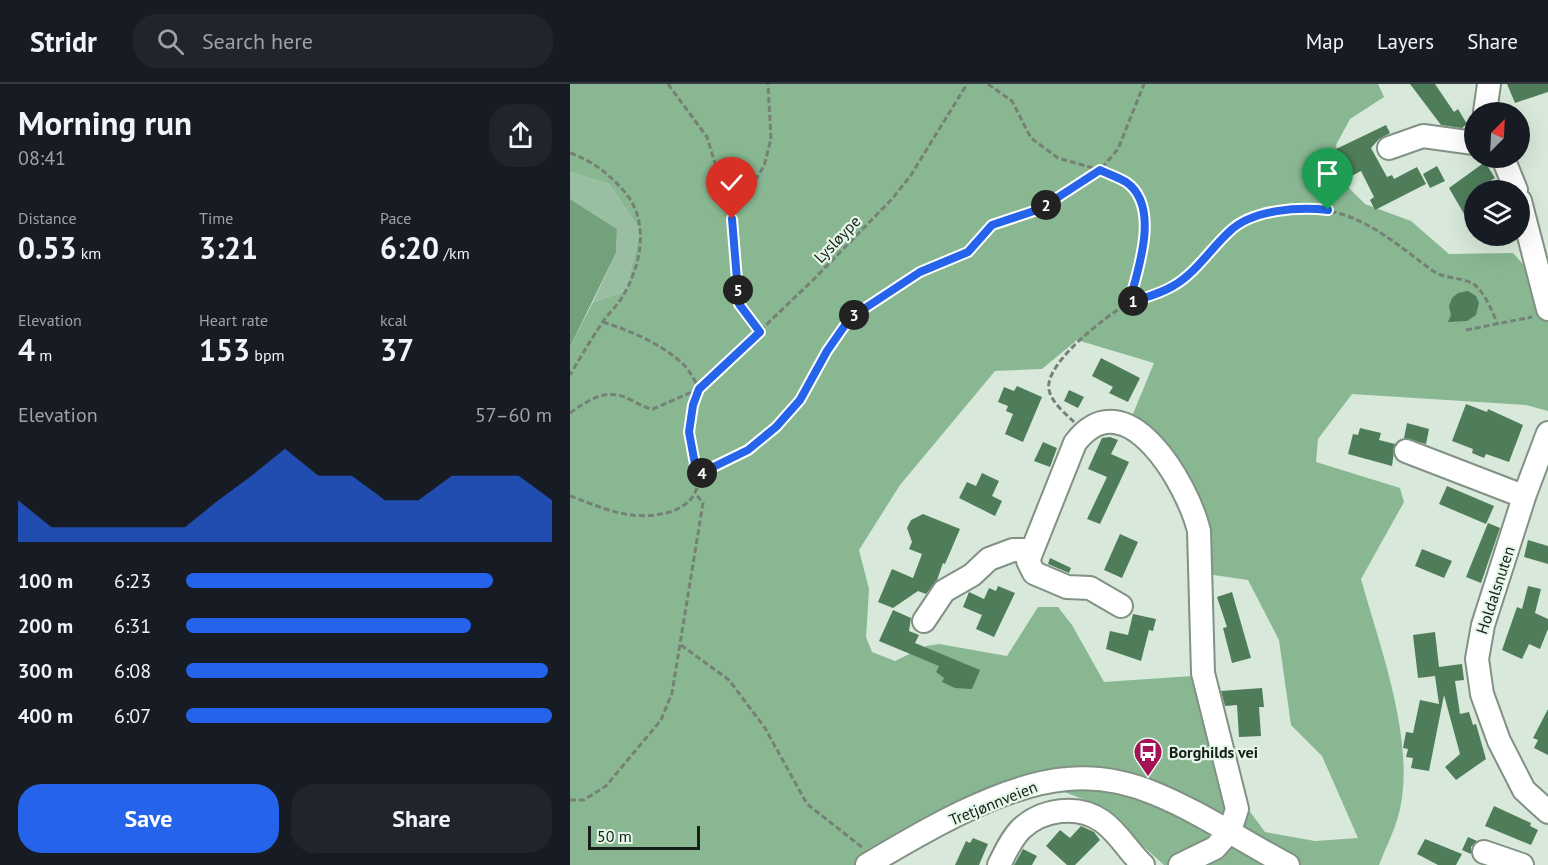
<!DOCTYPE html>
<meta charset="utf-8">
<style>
body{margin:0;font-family:"PT Sans",sans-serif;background:#20242c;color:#f1f3f6;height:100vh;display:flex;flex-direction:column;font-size:22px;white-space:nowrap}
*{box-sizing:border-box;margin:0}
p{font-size:20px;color:#9ea1a6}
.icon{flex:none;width:33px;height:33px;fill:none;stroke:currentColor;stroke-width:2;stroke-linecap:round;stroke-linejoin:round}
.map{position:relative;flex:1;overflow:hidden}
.panel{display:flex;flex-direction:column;background:#171b24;width:570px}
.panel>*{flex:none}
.needle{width:39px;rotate:24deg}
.fabs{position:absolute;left:894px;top:18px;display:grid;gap:12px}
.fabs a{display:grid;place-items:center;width:66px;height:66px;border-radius:50%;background:#171b24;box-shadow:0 6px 24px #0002;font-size:30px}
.scale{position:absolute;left:18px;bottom:15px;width:112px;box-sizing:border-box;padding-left:6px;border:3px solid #181f1a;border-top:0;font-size:16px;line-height:21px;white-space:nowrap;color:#181f1a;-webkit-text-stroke:4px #e5f7e8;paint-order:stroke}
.pin{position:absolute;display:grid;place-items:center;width:51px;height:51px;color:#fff;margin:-62px -26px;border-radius:50% 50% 50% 0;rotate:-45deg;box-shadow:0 0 6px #0007}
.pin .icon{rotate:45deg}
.km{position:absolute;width:30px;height:30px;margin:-15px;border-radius:50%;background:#222;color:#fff;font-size:16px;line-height:30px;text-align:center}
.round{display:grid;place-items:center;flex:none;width:63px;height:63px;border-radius:24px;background:#20242c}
.summary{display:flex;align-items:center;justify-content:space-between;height:102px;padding:0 18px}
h1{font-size:33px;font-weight:600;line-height:45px}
.stats{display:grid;grid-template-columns:repeat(3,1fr);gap:9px;height:102px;padding:6px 18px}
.stats div{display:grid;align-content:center}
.stats b{font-size:30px;font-weight:600}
.stats small{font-size:16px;font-weight:400}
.stats p{font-size:16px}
.chart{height:168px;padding:12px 18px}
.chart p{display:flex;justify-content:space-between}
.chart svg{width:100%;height:108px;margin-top:6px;fill:#2563eb;opacity:.7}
.primary-button{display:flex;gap:12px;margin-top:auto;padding:12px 18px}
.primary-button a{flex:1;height:69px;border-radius:24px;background:#2563eb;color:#fff;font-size:24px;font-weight:600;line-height:69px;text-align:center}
.primary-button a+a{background:#20242c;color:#f1f3f6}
ul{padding:0 18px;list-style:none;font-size:20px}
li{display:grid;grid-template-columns:96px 72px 1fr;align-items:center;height:45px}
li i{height:15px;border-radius:8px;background:#2563eb}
header{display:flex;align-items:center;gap:36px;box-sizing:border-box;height:84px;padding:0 30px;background:#171b24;border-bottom:2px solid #363941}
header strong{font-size:28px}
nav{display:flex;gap:33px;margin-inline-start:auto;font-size:21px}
.search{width:420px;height:54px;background:#20242c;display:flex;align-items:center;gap:15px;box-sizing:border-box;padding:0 21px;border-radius:24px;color:#9ea1a6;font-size:22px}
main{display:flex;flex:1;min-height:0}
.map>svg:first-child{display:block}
</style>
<header>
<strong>Stridr</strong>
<div class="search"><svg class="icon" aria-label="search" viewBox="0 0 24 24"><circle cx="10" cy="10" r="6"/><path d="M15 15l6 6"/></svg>Search here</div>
<nav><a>Map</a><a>Layers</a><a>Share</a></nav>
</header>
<main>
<section class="panel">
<div class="summary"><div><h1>Morning run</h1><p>08:41</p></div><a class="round"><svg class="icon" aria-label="share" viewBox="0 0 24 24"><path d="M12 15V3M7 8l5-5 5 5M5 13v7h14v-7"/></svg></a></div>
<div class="stats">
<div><p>Distance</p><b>0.53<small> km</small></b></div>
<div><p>Time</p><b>3:21</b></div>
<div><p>Pace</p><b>6:20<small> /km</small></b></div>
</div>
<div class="stats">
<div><p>Elevation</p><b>4<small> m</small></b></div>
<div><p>Heart rate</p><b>153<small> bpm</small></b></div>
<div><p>kcal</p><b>37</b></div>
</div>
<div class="chart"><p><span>Elevation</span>57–60 m</p>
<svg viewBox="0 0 160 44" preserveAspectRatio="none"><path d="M0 44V27L10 38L20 38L30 38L40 38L50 38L60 27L70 17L80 6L90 17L100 17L110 27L120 27L130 17L140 17L150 17L160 27V44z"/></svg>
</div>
<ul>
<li><b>100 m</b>6:23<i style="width:84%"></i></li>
<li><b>200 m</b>6:31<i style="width:78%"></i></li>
<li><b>300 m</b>6:08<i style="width:99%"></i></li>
<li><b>400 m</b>6:07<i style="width:100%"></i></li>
</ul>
<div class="primary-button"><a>Save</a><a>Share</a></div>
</section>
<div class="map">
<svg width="978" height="781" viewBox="0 0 978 781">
<rect width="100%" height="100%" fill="#d8e9db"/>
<!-- green -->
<path fill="#9abea1" d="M0,88L39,100L70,146L56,207L23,218L46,169L47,145L0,115Z"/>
<!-- forest -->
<path fill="#88b792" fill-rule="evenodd" d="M0,0H808L814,13L780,35L766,61L770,82L778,103L795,120L841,137L879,170L943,169L978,208V327L956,321L782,310L748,355L746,378L830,404L834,418L791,495C810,563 845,655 830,725C826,744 816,763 809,781H594L526,720L465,697L291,781H0V263L23,218L56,207L70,146L39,100L0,88ZM507,256L584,279L558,342L609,405L637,490L678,496L709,556L721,641L752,672L788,754L745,757L695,748L664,706L622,592L534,598L502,541L488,523H468L437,572L369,560L356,562L325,577L302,568L296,553L299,505L289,466L330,401L425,287L472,285Z"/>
<!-- water -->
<path fill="#73a17c" d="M0,115L47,145L46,169L0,263Z"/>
<!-- building -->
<path fill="#4f7d5a" d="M840,0H865L884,28L888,25L897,40L892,44L871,41Z
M937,0H978V8L945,19Z
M816,41L820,49L809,55L801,64L817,93L822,91L824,95L847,83L856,100L805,126L800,116L804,113L791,87L770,98L765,88L774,83L766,65Z
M915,78L925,94L904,106V147L879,104Z
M867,82L875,97L860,104L853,90Z
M898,207L906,212L909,219L906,231L897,237L878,238L881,231L879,222L882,214L888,209Z
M531,274L570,294L558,318L539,309L543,303L522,292Z
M447,302L472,313L453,358L435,350L443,330L436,327L438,322L428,318L434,303L444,307Z
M499,306L514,313L508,324L494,317Z
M896,320L917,328L918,325L953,341L939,378L916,370L914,374L902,369L903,365L882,357Z
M837,339L859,345L856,360L834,354Z
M790,344L811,349L809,356L825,360L822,382L778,370L783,350L788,351Z
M540,353L548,356L541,370L559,378L530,440L517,435L537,393L518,385L532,354Z
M473,358L487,364L480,383L464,377Z
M412,389L429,397L422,412L432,417L425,432L389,414L397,398L406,402Z
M877,402L924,422L916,440L869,420Z
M353,430L390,445L375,480L373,479L367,496L356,510L348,507L323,524L308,518L322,485L343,494L352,470L339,465L342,458L337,444L341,436Z
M918,439L930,444L911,499L896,493Z
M550,450L568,458L552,494L534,486Z
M958,456L978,462V480L954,473Z
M852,465L882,477L874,494L845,482Z
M480,474L501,484L499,489L478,480Z
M428,502L445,509L424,553L406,545L412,531L393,523L399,508L414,515L419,504L426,507Z
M958,502L971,505L965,529L978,535V545L970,565L959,560L952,575L932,566L947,523L952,525Z
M662,508L681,574L662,579L653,544L657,543L647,513Z
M323,526L341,534L339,547L349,551L345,559L410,586L402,605L385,604L372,598L374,594L366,588L369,582L309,557Z
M563,530L586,535L583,547L579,546L571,577L536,565L540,547L558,551Z
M865,548L869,583L892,580L894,596L885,597L890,630L899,628L903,641L906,640L916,675L886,696L875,683L890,670L874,611L859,687L841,684L843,674L836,673L838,665L833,664L836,648L843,649L850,616L869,620L865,592L848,594L843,551Z
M692,604L694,623H689L691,652L669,653L667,621L655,622L651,607Z
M978,625V671L964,664L968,656L963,654Z
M924,722L961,739L960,742L968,746L961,761L915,742Z
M511,742L524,748L530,756L505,781H497L476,762L490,746L500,754Z
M898,753L907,757L901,763V770L892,766Z
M403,754L418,760L409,781H385L396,757L400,759Z
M855,755L892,770L886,781H868L847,770Z
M453,765L467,772L462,781H444Z"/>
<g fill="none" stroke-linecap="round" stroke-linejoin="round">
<!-- minor casing -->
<g stroke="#819184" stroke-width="26">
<path id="minor" d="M915,28L919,0
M819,64L853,52L904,59
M933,74L946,106
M950,117L978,225
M978,349L955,410L913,541L907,575L912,610L929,657L954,706L978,728
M836,367L945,409L955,410
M551,522L520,504L497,503L464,489L458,477L505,359C556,292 618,401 629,447L633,589L667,725L660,747L645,764L610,781
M354,537L374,507L402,491L419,475L443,466H460
M914,768L952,781
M297,781C352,748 433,700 497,695C526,692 558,698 586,710C632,729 674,758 718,781
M429,781C435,769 441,755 451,745C472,725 508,720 532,737C549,749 558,767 573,781"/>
</g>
<!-- path -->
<path stroke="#758177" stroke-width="3" stroke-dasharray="6 3" stroke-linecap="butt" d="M98,0L137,53L162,135L169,220L190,248
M418,0L442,17L461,54L488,74L530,86L557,99L574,120V161L559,219
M0,69C22,77 37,88 52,105C81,135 72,182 51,215C47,222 39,229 34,236C22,254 11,272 0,291
M162,135L194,82L201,55L198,0
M33,238C61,247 92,260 114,281C120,287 125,297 129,305
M896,246L962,233
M0,329C20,315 37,303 61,316C69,320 75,324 83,325L129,305L243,196L322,115L341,91L397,0
M504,338C495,329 482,319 479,306C473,280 538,230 559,219C573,212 589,210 602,203C615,196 626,183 636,172C644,163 652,153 661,146C680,129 719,123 744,125C792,128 826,160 863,187C875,195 890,193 902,199C914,206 923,229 928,241
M127,391L178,366L206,343L230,316L257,267L281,234L350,188L398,168L422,141L470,125L530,86L548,65L574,0
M0,412C20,419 41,429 62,431C86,434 126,428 128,397C129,359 111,351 129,307
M111,561L159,596L195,644L237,720L293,764
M0,716H14L36,702L91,636L102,609L133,419L125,409"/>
<!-- minor -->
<use href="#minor" stroke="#fff" stroke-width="22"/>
</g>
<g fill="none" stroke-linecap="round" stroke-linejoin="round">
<!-- route casing -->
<g stroke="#fff" stroke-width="12">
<path id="route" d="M162,135L169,220L190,248L129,305L123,321L119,348L127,391L178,366L206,343L230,316L257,267L280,234L350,188L398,168L422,141L470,125L530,86C538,90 548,93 556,98C591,122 568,186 559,219C573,214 590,210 603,202C626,189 641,164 660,147C683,125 729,123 758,126"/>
</g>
<!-- route -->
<use href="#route" stroke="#2563eb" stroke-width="8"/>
</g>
<!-- icons -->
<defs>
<g id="bus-pin" transform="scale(1.5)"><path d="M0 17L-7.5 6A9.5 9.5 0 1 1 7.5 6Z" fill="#a31356" stroke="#e5f7e8"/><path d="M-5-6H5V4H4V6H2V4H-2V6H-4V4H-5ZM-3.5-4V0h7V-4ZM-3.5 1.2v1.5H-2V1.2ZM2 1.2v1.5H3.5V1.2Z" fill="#fff"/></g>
</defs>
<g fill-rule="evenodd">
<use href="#bus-pin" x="578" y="668"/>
</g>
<g text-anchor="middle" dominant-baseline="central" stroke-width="4.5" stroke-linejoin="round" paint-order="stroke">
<!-- street labels -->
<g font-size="16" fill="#181f1a" stroke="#e5f7e8">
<text transform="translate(267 155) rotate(-46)">Lysløype</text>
<text transform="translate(925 506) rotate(-72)">Holdalsnuten</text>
<text transform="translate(423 719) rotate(-22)">Tretjønnveien</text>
</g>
<!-- poi labels -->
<g font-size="16" font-weight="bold" fill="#181f1a" stroke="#e5f7e8" text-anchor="start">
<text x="599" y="668">Borghilds vei</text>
</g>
</g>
</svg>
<div class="fabs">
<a><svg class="needle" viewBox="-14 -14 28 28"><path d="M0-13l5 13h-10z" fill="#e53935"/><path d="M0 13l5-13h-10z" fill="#9ea1a6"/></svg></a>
<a><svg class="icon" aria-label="layers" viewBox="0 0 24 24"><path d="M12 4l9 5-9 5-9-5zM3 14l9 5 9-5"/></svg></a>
</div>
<div class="scale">50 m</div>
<div class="pin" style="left:758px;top:126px;background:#1e9e55"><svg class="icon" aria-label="arrive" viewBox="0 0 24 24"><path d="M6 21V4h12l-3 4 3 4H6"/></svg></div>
<div class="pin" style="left:162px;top:135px;background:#d93025"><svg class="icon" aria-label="check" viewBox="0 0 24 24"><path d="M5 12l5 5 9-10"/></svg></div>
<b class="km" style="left:563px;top:217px">1</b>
<b class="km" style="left:476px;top:121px">2</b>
<b class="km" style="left:284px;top:231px">3</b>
<b class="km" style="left:132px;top:389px">4</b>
<b class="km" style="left:168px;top:206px">5</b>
</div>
</main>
